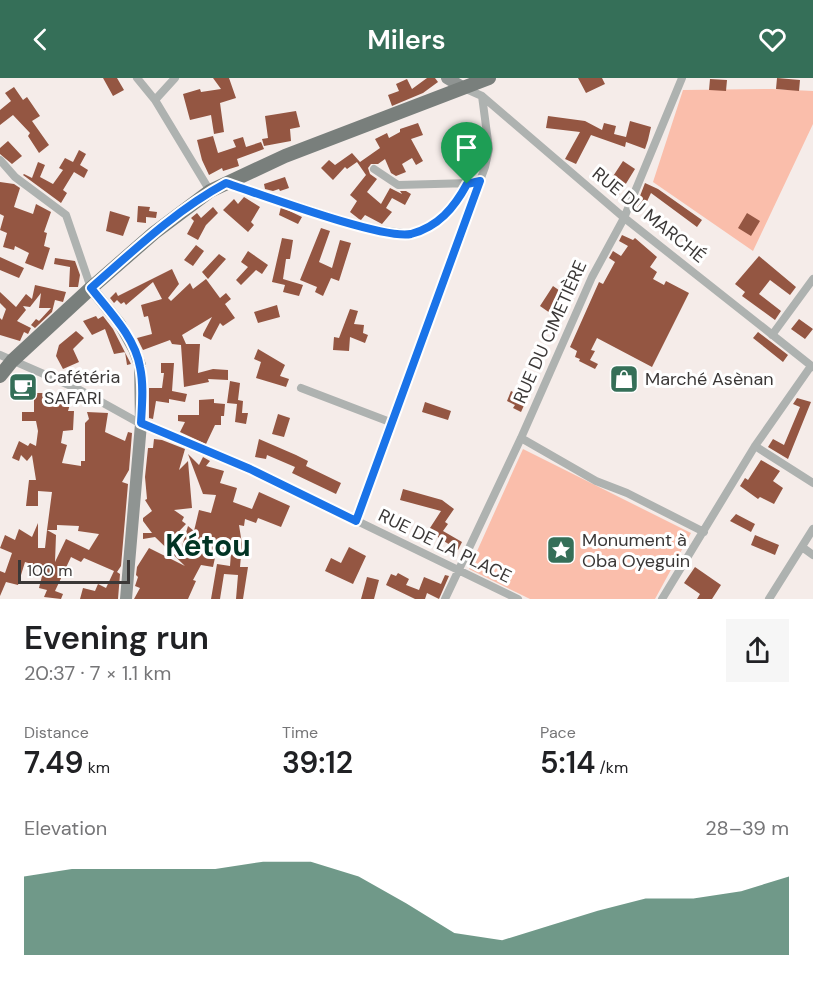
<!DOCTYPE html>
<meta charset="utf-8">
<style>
body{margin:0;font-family:"DM Sans",sans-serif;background:#f6f6f6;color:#202124;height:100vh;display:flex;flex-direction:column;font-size:22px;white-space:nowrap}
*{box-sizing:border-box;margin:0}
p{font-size:20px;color:#757577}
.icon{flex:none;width:33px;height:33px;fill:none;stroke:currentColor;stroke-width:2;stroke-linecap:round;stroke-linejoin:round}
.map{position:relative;height:521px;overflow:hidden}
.details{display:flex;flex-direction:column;background:#fff;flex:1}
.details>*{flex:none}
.scale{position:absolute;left:18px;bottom:15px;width:112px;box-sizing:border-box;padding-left:6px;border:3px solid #3b3837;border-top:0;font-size:16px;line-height:21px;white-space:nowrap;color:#3b3837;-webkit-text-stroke:4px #fff;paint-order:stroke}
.pin{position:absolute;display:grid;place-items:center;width:51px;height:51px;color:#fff;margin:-62px -26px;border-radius:50% 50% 50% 0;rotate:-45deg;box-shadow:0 0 6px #0007}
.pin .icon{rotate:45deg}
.round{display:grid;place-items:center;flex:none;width:63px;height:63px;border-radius:0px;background:#f6f6f6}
.summary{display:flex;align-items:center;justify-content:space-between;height:102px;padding:0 24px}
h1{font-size:33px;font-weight:600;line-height:45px}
.figures{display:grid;grid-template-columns:repeat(3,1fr);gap:9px;height:102px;padding:6px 24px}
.figures div{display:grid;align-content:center}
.figures b{font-size:30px;font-weight:600}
.figures small{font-size:16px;font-weight:400}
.figures p{font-size:16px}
.chart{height:168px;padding:12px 24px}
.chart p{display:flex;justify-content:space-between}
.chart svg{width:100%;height:108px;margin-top:6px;fill:#356f58;opacity:.7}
header{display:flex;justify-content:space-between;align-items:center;height:78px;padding:0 24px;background:#356f58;color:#fff;font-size:27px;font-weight:600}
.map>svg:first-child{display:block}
</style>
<header><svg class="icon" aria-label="back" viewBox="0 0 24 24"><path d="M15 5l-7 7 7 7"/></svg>Milers<svg class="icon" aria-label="heart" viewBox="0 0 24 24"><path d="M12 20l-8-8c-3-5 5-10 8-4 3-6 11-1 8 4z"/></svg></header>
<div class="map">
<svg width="813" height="521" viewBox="0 0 813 521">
<rect width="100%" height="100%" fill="#f5ece9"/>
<!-- green -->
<path fill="#fabeab" d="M772,11L813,13V46L753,173L653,104L683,12Z
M523,371L691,455L655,521H530L469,491Z"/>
<!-- building -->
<path fill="#945642" d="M103,0H117L124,12L113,18Z
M213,0H229L236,20L220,25L224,54L214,56L211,37L190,42L183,16L200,11L201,14L221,11Z
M427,0H435L438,4L423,15L392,28L388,17L399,13L396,6L407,1L412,11Z
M578,0H602L605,6L586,15Z
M777,0L800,2L799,13L776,11Z
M710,1L727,2L726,13L709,12Z
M14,9L23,22L27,19L40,38L32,43L49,67L39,75L28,58L30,55L13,37L0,47V32L11,23L5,15Z
M296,33L300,49L290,51L291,63L264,68L262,61L268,60L265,38Z
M548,38L585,43L602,52L604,45L616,48L614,56L626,59L630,43L651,49L648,62L645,71L626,64L625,69L591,57L576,86L565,81L580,54L546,50Z
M418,45L423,57L411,61L423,83L416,87L412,80L402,86L406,94L396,98L391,95L385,81L378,86H371L368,90L370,96L377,101L367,114L381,126L390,110L402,116L400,113H406L411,116L405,127L392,120L386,130L392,134L382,146L365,137L361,142L359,141L350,134L357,123L350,117L366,97L357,84L347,91L345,89L333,102L321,90L329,82L335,87L352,75L360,84L380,70L375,61L387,55L389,60L400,54V51Z
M213,58L218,75L236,69L233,62L243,59L246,69L261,64L264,71L237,81L239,88L223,93L222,90L209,97L202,82L197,62Z
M8,63L22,78L12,86L0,76V70Z
M79,72L86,76L80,87L88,92L84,100L74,94L63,112L67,115L61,125L23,97L24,96L32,100L38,84L45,87L40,99L53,106L63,92L59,90L65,80L73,84Z
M623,83L635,91L619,117L606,109Z
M285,99L289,110L280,113L279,111L273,113L265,111L264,106Z
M0,104L14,106L20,110L14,129L33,136L36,126L51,134L44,154L47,155L44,168L50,170L43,192L25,185L29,175L15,168L14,172L3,169L7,155L0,152L4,138L0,136Z
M645,105L658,111L702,142L697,149L651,115L642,134L635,131Z
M244,119L260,129L251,144L254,147L248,154L223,132L234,121L238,126Z
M138,128L150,129L149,133L157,134L156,140L146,139V145L137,144Z
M213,129L218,135L206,147L198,162L187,156L194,143L191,140L197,135L201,140Z
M281,129L302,139L298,146L279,137Z
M110,133L130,139L123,158L106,153Z
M747,135L760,143L751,158L738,150Z
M321,150L330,153L319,184L332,190L340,162L351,165L339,203L331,200L323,218L315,214L317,209L300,202Z
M622,157L633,162L635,160L657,179L650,189L657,194L653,201L664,207L666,203L689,215L652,289L597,260L591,272L595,273L590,282L598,286L595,291L579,283L580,281L575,279L577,273L570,269L599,204L603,206L615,184L609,180L613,173L621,178L628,168L619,163Z
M282,160L293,162L290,181H286L283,201L303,207L299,218L283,214L285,207L272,204Z
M196,167L204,173L193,188L184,182Z
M248,173L268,187L262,196L256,192L241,207L236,202L248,189L241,184Z
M219,176L226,181L208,201L202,194Z
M759,178L796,209L790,217L770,202L759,216L781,233L775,242L742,218L745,214L735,206Z
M0,179L24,190L19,200L0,192Z
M55,180L75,183L80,197L78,209H69L70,189L54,186Z
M172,191L179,206L168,220L171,223L190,205L193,211L206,201L220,220L226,215L231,221L225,226L235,240L223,248L220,245L211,262L203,258V256L212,239L182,257L186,266H200L198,295L213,291L228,292V302L208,301L209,304L184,309L181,267L172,266L170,262L143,272L137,260L152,256L148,238L144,239L141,227L162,221L153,204L126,227L124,224L121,226L117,222L114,225L110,220L116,214L118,218Z
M35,207L66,214L63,224L55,222L52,234L35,250L31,247L36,241L39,243L51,230H39L41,215L30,229L23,228L26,232L17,243L31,250L28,256L24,254L20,263L0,257V240L2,242L6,231L0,225V214L16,229L26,216L32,221Z
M553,208L563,215L550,235L540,228Z
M277,227L280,239L258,245L254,234Z
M350,231L358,233L354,246L364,247L363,255L368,257L365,265L350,259L349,273L333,272L334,259L339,260Z
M96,238L98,241L103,238L113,251L131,286L127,287L125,274L114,276L105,251L92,257L83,243Z
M799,241L813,251L805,261L791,251Z
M76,253L84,260L73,271L79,284L63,291L56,278L59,267Z
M758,254L788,277L783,284L753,260Z
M258,271L285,287L280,298L289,301L286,309L256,300L261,284L254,281Z
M161,285H174L172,313L187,316L185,324L169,321V325L156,323L153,341L149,340V310H162L164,295H161Z
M230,303L240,305L238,322L243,323L242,335H248L246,346L235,344L237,326L227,325Z
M511,313L527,321L521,334L513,330L515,327L507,323Z
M34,315H52L51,317H59V320L71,323L68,333H74L73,352L63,353L61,365L67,367L62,385L81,388V383H85V345L89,341L87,334L108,335L105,354L125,363L128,354L132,355L129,392L122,404L128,406L121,488L117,494L120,496L118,521H80L83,510L95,513L98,506L106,510L114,493L84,480L81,484L71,479L55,513L63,516L61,521L44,519L47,512L39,510L44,490L25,484L18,507L6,504L0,518V493L5,495L12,475L0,470L5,457L15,462L19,451L32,459L38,445V470H45L47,452L56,457L55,484L66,461L89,472L99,456L78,453L79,448L57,447V452H47L52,414L38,413V428H26L29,402H36L32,377L27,383L21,377L19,383L12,380L19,363L28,368L30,365L36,368L38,353L36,343H22V334H34Z
M797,320L811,324L788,381L768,369L773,361L784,367L800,329L793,326Z
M214,321V325L225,326L224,338H221V347H215L206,366L180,354L185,344L178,343V337H199V322Z
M425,324L451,333L448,342L422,334Z
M278,336L290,340L284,359L272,356Z
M154,361L162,362L185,371L179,392L188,383L192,430L174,432L184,439L182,443L186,446L166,467L180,475L188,448L194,453L199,432L211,435L216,417L203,416L188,376L199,387L203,379L210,383L206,388L224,393L220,405L237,410L233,424L252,431L259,414L290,428L281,449L258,440L256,445L245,441L244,448L239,447L242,466L240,489H248L243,521H236L238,497L224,496L220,521H211L217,486L230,488L231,475H216L213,489L201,487L193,502L196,503L188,521H134L140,510L135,508L138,499L136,497L137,489L149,470L185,488L155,459L143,461V455H152L143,443V440L152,433L145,422L147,421L145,399L148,370H153Z
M259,361L296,377L308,383L306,388L341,405L336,416L292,395L295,389L267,377L266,381L255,379Z
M761,382L780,393L773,403L783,410L774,426L760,419L758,421L740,408L745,400L748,402Z
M403,411L442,422L454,431L445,444L448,446L443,453L462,464L458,472L428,453L441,433L400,422Z
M736,436L755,446L751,454L730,443Z
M755,457L779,467L775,477L751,467Z
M349,469L366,478L353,506L325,493L331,480L341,485Z
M695,489L721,507L712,521H697L700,516L684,505Z
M398,495L409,501L406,507L419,512L424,499L441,506L445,497L449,498L439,521L427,515L425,521H415L386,507L391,496L396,498Z
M367,499L379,502L374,521H361Z"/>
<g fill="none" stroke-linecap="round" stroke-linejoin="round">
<!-- street -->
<path stroke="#aeb2b0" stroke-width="8" d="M137,0L155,22L210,113
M464,10L482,18L622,138L813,289
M155,22L175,0
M0,82L15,99L66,137L91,210
M374,91L398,107L471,105
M227,105L367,150L410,156L435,146L450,133L467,106
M772,257L813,201
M0,277L78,311L141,346L250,391L518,521
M301,310L390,344
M521,360L596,403L627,415L704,454
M755,368L813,405
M356,443L485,89L489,71L482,18
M802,469L813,477
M445,521L521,360L592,199L624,140L682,0
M662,521L755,368L811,288
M769,521L813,451"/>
<!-- secondary -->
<path stroke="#8f9492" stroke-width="12" d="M447,0L464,10
M91,210L120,246L134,271L140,287L141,346L126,521"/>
<!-- primary -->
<path stroke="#797f7c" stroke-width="14" d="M0,298L12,283L91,210L154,155L210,113L285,78L489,0"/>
</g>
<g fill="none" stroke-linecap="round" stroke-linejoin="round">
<!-- route casing -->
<g stroke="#fff" stroke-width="12">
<path id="route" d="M480,103L356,443L250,391L141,345C142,327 144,307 140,289C135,259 109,233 91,210C133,173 176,132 226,105C260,116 383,162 411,156C438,149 454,130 467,106Z"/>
</g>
<!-- route -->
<use href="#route" stroke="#1a73e8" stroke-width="8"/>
</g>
<!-- icons -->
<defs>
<g id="shop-square" transform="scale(1.5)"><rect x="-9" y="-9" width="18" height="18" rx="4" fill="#356f58" stroke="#fff"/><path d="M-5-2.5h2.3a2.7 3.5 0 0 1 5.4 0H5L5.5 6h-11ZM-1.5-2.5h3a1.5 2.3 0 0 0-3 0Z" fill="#fff"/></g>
<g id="cafe-square" transform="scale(1.5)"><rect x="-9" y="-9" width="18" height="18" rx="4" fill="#356f58" stroke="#fff"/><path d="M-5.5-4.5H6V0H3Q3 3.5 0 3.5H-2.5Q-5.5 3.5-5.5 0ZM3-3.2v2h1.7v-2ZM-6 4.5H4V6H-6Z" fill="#fff"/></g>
<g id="sight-square" transform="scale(1.5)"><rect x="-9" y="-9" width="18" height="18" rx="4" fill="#356f58" stroke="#fff"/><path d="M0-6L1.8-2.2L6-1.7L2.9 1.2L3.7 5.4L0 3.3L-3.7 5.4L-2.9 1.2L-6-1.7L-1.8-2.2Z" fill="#fff"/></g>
</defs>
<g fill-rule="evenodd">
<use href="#shop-square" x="624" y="301"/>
<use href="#cafe-square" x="23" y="309"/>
<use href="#sight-square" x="561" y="472"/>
</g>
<g text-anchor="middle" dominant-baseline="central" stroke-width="6" stroke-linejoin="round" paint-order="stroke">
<!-- street labels -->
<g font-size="18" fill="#3b3837" stroke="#fff">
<text transform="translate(649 137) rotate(39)">RUE DU MARCHÉ</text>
<text transform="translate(550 254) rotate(-66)">RUE DU CIMETIÈRE</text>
<text transform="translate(445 468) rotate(26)">RUE DE LA PLACE</text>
</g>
<!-- poi labels -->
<g font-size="18" fill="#3b3837" stroke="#fff" text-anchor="start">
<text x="44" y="299">Cafétéria<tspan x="44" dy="21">SAFARI</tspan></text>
<text x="645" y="301">Marché Asènan</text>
<text x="582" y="462">Monument à<tspan x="582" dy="21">Oba Oyeguin</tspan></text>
</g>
<!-- town labels -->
<g font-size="30" font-weight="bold" fill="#013424" stroke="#fff">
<text x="208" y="467">Kétou</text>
</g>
</g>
</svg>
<div class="scale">100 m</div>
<div class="pin" style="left:467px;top:106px;background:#1e9e55"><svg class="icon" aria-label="arrive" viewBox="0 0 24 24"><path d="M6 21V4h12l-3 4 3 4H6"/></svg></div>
</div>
<section class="details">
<div class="summary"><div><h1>Evening run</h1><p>20:37 · 7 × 1.1 km</p></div><a class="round"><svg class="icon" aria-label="share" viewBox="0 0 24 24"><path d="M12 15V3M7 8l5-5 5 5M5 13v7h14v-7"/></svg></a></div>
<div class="figures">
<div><p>Distance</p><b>7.49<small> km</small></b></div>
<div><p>Time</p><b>39:12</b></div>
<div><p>Pace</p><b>5:14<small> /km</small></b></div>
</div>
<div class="chart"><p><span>Elevation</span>28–39 m</p>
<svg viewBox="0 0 160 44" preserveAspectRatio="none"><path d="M0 44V12L10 9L20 9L30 9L40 9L50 6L60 6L70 12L80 23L90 35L100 38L110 32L120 26L130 21L140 21L150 18L160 12V44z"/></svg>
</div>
</section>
